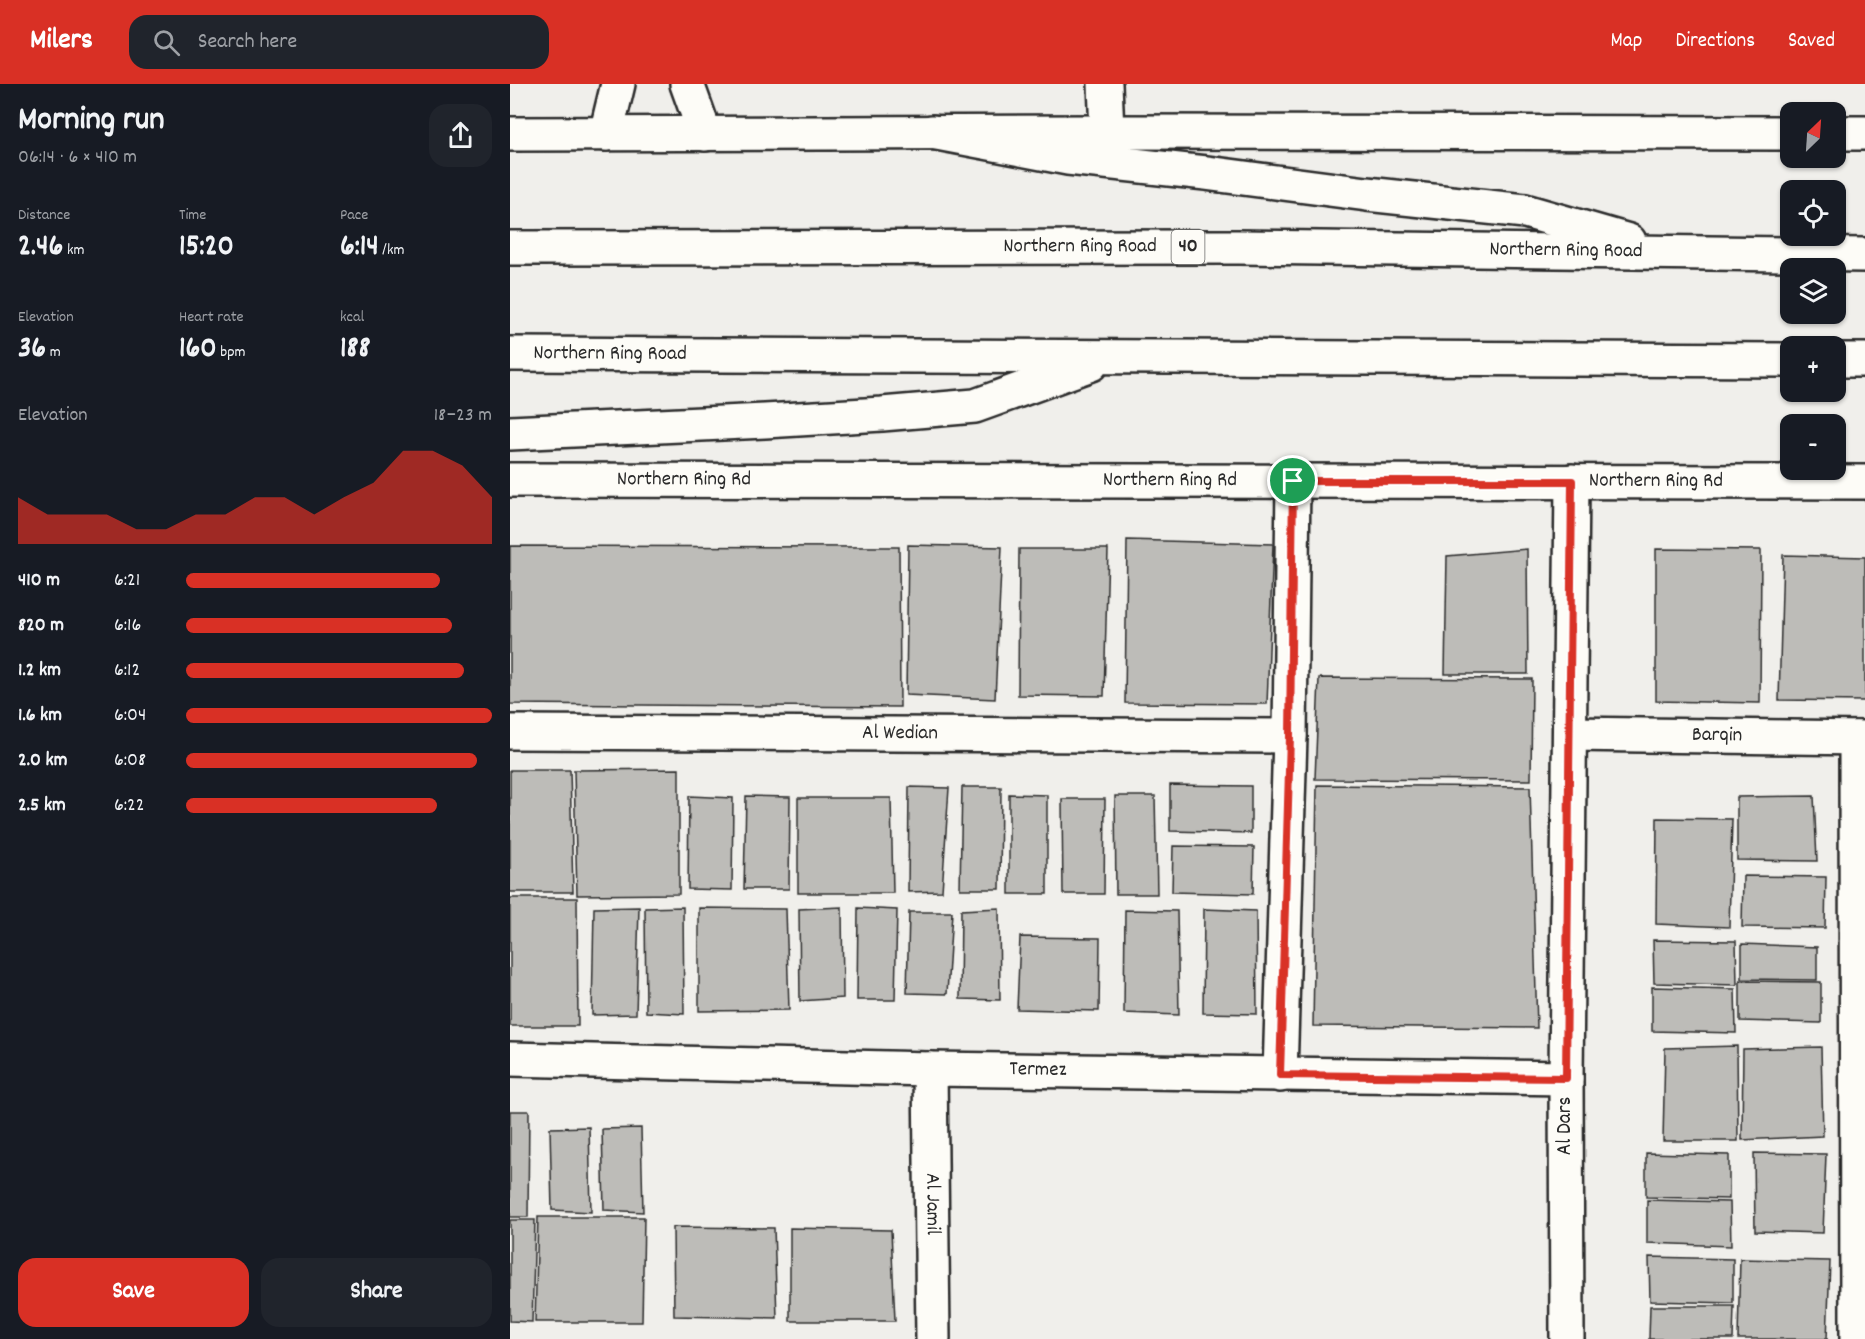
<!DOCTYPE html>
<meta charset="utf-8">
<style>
body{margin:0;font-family:Dekko,sans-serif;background:#20242c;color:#f1f3f6;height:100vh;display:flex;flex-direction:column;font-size:22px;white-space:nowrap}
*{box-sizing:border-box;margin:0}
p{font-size:20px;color:#9ea1a6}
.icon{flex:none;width:33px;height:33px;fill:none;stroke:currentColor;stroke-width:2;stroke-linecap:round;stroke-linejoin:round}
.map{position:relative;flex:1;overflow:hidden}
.side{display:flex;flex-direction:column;background:#171b24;width:510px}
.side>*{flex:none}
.needle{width:39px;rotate:25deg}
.tools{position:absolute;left:1270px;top:18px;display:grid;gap:12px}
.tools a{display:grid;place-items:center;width:66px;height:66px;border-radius:12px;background:#171b24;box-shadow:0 2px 4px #0004;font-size:30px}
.pin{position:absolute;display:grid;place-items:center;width:51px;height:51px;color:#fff;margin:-26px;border:3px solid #fff;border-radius:50%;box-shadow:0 2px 6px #0007}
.round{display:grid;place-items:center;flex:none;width:63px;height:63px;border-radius:18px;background:#20242c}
.summary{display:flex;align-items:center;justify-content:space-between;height:102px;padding:0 18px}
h1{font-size:33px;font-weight:700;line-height:45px}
.metrics{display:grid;grid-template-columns:repeat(3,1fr);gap:9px;height:102px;padding:6px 18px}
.metrics div{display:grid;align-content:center}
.metrics b{font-size:30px;font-weight:700}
.metrics small{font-size:16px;font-weight:400}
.metrics p{font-size:16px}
.chart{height:168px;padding:12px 18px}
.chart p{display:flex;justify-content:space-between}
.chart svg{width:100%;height:108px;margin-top:6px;fill:#d93025;opacity:.7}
.primary-button{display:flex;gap:12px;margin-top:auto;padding:12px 18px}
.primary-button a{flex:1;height:69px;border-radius:18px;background:#d93025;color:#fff;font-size:24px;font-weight:700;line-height:69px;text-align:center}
.primary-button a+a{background:#20242c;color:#f1f3f6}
ul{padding:0 18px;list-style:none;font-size:20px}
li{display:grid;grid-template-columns:96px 72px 1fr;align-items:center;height:45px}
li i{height:15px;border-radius:8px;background:#d93025}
header{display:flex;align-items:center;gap:36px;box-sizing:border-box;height:84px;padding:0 30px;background:#d93025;color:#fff}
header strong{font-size:28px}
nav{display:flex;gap:33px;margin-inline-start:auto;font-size:21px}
.search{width:420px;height:54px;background:#20242c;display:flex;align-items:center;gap:15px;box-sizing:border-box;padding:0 21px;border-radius:18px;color:#9ea1a6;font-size:22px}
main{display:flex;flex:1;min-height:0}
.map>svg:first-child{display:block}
</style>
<header>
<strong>Milers</strong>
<div class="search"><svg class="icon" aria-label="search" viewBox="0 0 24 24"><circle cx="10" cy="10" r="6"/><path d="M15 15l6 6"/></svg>Search here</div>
<nav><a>Map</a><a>Directions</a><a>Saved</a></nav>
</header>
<main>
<section class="side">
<div class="summary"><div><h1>Morning run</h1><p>06:14 · 6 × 410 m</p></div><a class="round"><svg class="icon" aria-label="share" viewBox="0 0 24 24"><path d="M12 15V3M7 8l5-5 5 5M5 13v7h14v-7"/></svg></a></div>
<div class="metrics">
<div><p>Distance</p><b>2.46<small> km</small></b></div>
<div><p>Time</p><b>15:20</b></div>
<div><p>Pace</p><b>6:14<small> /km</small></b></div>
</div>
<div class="metrics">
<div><p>Elevation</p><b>36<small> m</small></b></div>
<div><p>Heart rate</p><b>160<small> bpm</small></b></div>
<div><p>kcal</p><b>188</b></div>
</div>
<div class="chart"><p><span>Elevation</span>18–23 m</p>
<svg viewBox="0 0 160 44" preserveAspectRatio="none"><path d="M0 44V25L10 32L20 32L30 32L40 38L50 38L60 32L70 32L80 25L90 25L100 32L110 25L120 19L130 6L140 6L150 12L160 25V44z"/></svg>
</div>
<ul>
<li><b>410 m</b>6:21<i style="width:83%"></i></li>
<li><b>820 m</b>6:16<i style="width:87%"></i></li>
<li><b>1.2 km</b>6:12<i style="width:91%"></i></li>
<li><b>1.6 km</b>6:04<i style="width:100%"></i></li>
<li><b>2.0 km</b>6:08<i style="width:95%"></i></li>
<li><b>2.5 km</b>6:22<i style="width:82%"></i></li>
</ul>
<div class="primary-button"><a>Save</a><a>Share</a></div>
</section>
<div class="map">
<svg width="1355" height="1255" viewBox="0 0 1355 1255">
<rect width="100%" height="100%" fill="#f0efeb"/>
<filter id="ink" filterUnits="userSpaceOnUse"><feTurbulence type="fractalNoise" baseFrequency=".0167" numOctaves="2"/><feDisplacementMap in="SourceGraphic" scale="12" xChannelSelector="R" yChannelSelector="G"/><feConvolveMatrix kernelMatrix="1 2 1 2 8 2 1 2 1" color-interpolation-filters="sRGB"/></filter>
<g filter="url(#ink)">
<!-- building -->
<path fill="#bdbcb8" stroke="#2b2b2b" stroke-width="1.5" d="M617,456L763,460L757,620L615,619Z
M398,461L492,463L485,615L396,611Z
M0,462L389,463L390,623L0,620Z
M509,465H598L594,612L508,611Z
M1017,465L1018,590H935L937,472Z
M1146,465L1251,466L1250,619L1146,617Z
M1273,471L1355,473V617L1269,616Z
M809,594L1022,595L1021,696L805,695Z
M169,685V810L67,811L64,686Z
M0,686H60L63,808H0Z
M660,701L741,702V749L660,747Z
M807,701L1020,703L1027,944L803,942Z
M399,703L439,704L432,807L398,808Z
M452,703H491L490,805H450Z
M499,710L537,711V810H499Z
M179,712L223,714L222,806L178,805Z
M236,712L280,713L279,805H234Z
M605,712H645L647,810H606Z
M1304,712L1307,777L1227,776V713Z
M288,714H381L383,809H288Z
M552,715H595L594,810H553Z
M1147,734L1222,735L1219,843L1146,840Z
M663,762L744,763L743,810L662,808Z
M1233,792L1316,793L1315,844L1232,843Z
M0,814H67L68,942H0Z
M129,823L126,930L82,931L84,824Z
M173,823L174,930L136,928L135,824Z
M332,823L333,914L290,917L289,825Z
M189,824L276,825L279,926L189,927Z
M348,824L387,826L385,916H347Z
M489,824L490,916L450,915L451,826Z
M694,825L746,827L747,930L693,929Z
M615,826L667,827L669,931L614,929Z
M399,828H442L437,910L397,909Z
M510,853L590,854L589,927L507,925Z
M1143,856L1226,857L1227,901L1144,899Z
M1232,860L1307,863V896L1232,895Z
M1230,897L1311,898V939L1230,937Z
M1142,903L1225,905L1226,949L1142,947Z
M1227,962L1228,1057H1153L1155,964Z
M1311,963L1313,1052L1232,1056L1233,965Z
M0,1027H19L18,1133H0Z
M79,1043L81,1128L42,1126L40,1044Z
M131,1044L133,1128L94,1126L92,1045Z
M1136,1069L1219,1071V1115L1136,1113Z
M1244,1069L1316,1070L1313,1149L1245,1147Z
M1137,1116L1220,1118L1221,1162L1137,1159Z
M28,1133H134L132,1238H25Z
M0,1136H25L22,1238L0,1237Z
M163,1143L264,1144L267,1234L164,1232Z
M280,1144L381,1146L385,1237H280Z
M1139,1173L1223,1175V1219L1140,1217Z
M1230,1175L1320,1177L1317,1255H1228Z
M1140,1222H1224L1223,1255H1139Z"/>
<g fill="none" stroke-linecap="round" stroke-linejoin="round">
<!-- minor casing -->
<g stroke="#2b2b2b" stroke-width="38">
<g id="minor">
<path d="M177,0L195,50"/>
<path d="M595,0L597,48"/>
<path d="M1326,49H1355"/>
<path d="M0,50L597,48L1281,49"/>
<path d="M96,50L108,0"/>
<path id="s1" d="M0,396L1355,398"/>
<path id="s2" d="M0,648L780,652"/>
<path id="s3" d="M1060,650L1355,654"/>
<path d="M1346,654L1347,1255"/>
<path id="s4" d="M0,975L420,985L1056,994"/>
<path id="s5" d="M420,985L423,1255"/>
<path d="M770,991L780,652L783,397"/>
<path d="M1057,1255L1056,994L1062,397"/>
</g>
</g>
<!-- highway casing -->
<g stroke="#2b2b2b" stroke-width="38">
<g id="highway">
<path d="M422,48L558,74L696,89L857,110L1015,127L1119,157"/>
<path id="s6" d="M0,164L728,163L1355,171"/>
<path id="s7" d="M0,270L1281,276"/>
<path d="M1326,276H1355"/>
<path d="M0,349L255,337L372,330L465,322L581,280"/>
</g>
</g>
<!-- minor -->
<use href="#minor" stroke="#fdfcf7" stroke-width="33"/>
<!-- highway -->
<use href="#highway" stroke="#fdfcf7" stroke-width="33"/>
</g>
</g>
<g fill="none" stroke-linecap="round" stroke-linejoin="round" filter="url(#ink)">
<!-- route casing -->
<g stroke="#fff" stroke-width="12">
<path id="route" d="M783,397H1062L1056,994L770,991L780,652Z"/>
</g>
<!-- route -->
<use href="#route" stroke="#d93025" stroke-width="8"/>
</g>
<g text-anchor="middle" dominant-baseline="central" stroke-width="5" stroke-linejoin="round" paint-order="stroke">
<!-- shield labels -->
<rect fill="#fdfcf7" stroke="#6a6a68" stroke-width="1.5" x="661.5" y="146" width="33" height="34" rx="4.5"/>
<g font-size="20" font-weight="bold" fill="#2b2b2b">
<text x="678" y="163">40</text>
</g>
<!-- street labels -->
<g font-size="21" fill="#2b2b2b" stroke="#fdfcf7">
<text stroke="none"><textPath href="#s6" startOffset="570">Northern Ring Road</textPath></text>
<text stroke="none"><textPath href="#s6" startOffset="1056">Northern Ring Road</textPath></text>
<text stroke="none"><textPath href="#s7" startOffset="100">Northern Ring Road</textPath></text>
<text stroke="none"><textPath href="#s1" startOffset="174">Northern Ring Rd</textPath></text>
<text stroke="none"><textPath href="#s1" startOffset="660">Northern Ring Rd</textPath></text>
<text stroke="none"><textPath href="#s1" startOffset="1146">Northern Ring Rd</textPath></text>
<text stroke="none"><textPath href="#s2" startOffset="390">Al Wedian</textPath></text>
<text stroke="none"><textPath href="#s3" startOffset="147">Barqin</textPath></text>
<text stroke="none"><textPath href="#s4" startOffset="528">Termez</textPath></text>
<text transform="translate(1056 1042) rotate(-90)">Al Dars</text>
<text stroke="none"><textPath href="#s5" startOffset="135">Al Jamil</textPath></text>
</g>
</g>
</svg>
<div class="tools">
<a><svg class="needle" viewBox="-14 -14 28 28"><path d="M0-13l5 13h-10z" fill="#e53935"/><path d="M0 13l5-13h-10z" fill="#9ea1a6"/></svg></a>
<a><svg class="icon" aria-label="locate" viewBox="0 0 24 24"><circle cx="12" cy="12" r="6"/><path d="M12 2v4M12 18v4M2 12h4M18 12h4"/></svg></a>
<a><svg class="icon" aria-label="layers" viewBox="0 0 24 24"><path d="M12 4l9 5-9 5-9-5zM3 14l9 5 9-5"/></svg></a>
<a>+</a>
<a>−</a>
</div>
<div class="pin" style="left:783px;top:397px;background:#1e9e55"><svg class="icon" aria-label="arrive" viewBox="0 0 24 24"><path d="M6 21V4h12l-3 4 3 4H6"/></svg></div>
</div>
</main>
